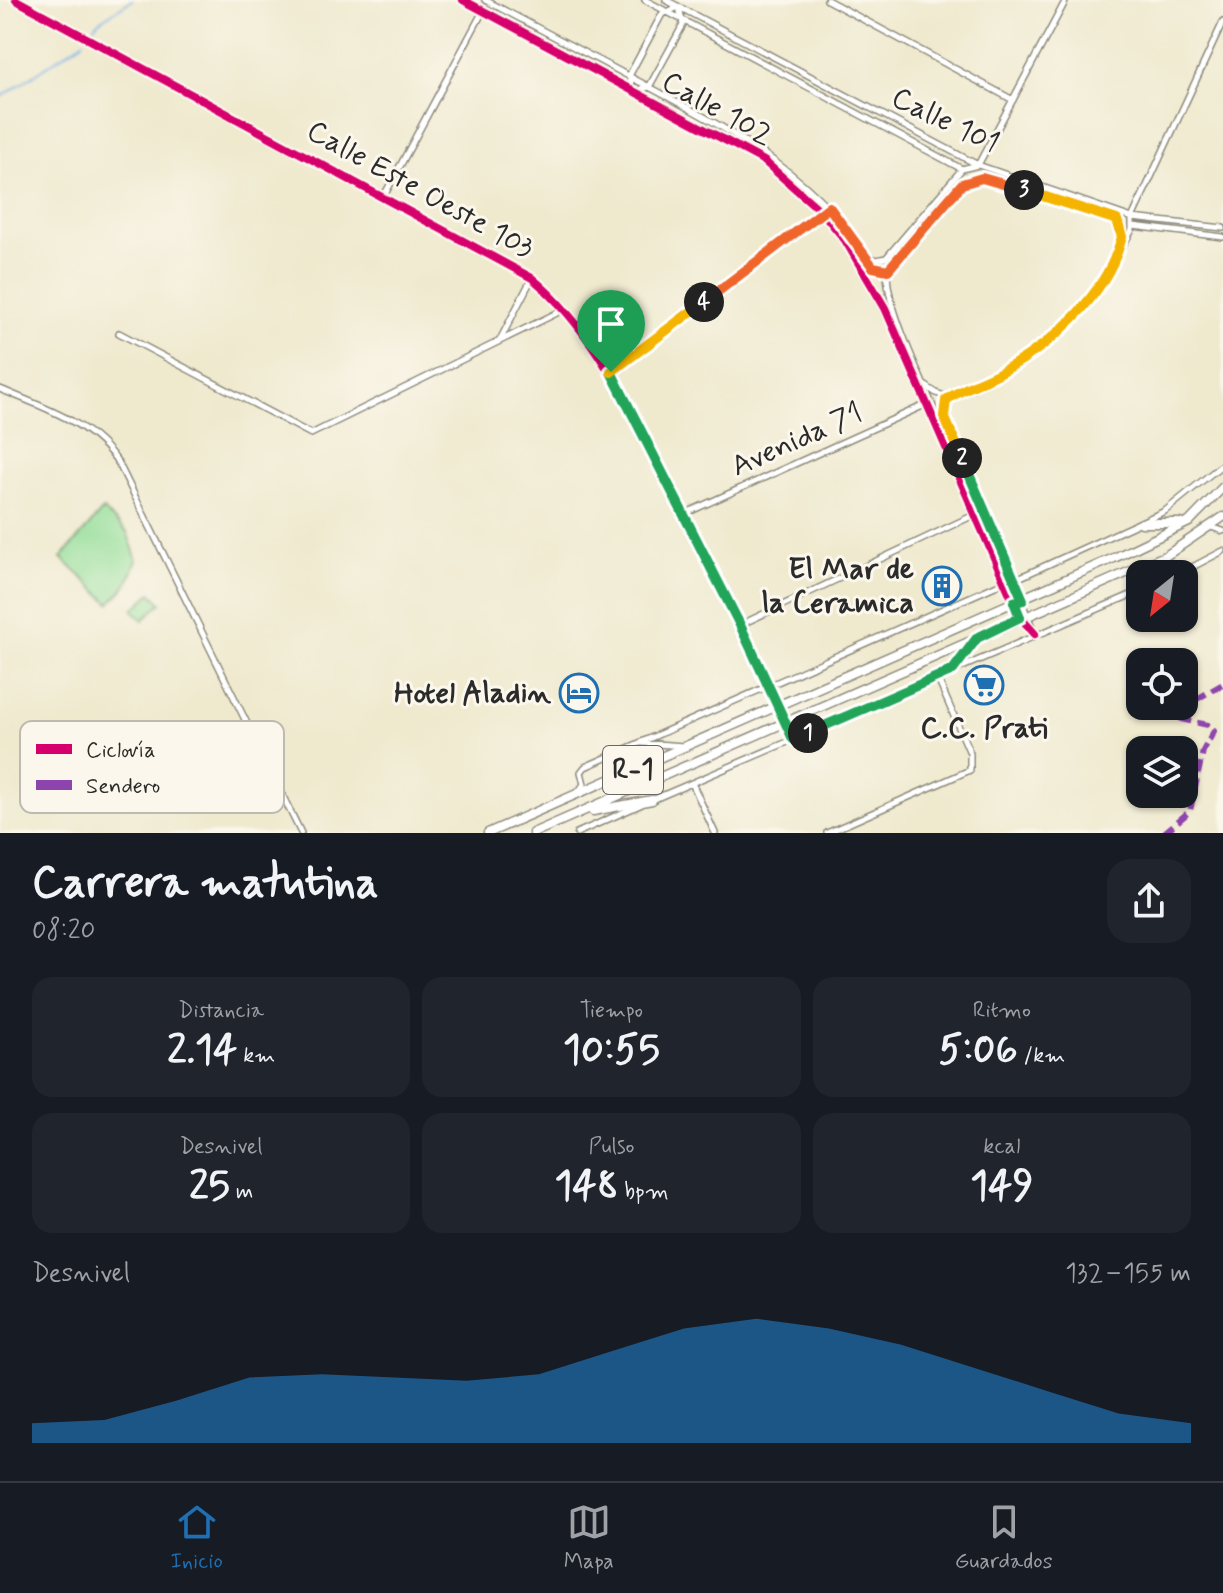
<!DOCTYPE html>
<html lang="es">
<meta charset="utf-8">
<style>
body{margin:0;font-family:Mynerve,sans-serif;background:#20242c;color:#f1f3f6;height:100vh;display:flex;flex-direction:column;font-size:30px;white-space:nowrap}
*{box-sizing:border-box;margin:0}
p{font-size:26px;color:#9ea1a6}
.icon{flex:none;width:44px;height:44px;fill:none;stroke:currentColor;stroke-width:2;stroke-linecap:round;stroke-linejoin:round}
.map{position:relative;height:833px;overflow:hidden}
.side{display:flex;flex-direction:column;background:#171b24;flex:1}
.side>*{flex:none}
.needle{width:52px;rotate:210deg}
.fabs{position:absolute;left:1126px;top:560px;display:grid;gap:16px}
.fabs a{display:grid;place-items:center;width:72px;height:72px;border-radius:16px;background:#171b24;box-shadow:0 2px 6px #0004;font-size:40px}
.pin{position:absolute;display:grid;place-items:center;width:68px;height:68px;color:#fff;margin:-82px -34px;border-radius:50% 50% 50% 0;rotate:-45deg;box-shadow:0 0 8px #0007}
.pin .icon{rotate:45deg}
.km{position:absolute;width:40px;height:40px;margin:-20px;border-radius:50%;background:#222;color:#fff;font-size:22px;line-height:40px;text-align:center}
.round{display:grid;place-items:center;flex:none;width:84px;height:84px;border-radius:24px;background:#20242c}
.head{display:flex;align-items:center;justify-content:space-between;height:136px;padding:0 32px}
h1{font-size:44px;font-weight:800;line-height:60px}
.metrics{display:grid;grid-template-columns:repeat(3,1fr);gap:12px;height:136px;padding:8px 32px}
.metrics div{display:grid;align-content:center;border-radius:20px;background:#20242c;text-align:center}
.metrics b{font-size:40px;font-weight:800}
.metrics small{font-size:22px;font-weight:400}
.metrics p{font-size:22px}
.chart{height:224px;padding:16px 32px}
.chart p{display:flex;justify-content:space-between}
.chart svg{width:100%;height:144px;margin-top:8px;fill:#1f6fb2;opacity:.7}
.menu{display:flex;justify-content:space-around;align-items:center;height:112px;border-top:2px solid #363941;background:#171b24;font-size:22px;color:#9ea1a6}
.menu a{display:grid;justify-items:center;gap:4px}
.menu .current{color:#1f6fb2}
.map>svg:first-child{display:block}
</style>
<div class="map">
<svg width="1223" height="833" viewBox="0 0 1223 833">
<rect width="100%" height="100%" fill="#fbf7ec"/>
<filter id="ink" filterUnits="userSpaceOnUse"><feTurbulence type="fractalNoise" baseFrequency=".0125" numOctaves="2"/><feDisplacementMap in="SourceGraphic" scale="16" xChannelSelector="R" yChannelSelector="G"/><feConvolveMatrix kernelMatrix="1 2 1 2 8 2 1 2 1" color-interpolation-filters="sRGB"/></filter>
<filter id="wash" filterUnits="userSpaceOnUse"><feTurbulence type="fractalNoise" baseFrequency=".006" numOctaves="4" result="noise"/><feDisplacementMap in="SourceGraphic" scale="32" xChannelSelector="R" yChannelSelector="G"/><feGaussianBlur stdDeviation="1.8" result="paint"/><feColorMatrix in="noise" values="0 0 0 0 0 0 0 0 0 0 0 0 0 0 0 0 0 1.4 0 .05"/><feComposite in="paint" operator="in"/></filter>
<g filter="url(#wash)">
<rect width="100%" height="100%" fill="#efe9ce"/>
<!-- pitch -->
<path fill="#94de99" stroke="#608462" stroke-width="2" d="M103,510L127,532L137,560L127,585L110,603L61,558Z
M151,593L161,603L143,620L133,610Z"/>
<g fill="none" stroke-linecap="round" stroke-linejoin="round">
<!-- stream -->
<path stroke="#77afe6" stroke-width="2" d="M88,35L99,21L132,0
M0,98L84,41"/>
</g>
</g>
<g filter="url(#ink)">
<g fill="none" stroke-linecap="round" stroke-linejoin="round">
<!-- street casing -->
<g stroke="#8d8a7c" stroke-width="8">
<path id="street" d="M16,0L532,278C596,332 628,406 667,480C711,565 752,652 793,739
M463,0L764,161L823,213L845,240L885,308L1020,617L1035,634
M485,0C541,30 597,59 653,89C739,135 822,180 873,267L888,270
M645,0L962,169
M666,0L978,165L1132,218L1223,228
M827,0L1013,100
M679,7L683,25L649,87L634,91L629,76L662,14Z
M384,196L483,11
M1133,226L1223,237
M868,257L876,260L886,258L962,169L978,165L1066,0
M888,270L962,184L971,179L987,178L1117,220L1122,230L1120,244
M888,270C878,308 975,484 987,538
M119,333L311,434L565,309
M500,340L532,278
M611,372L829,207
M926,386C933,391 939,396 948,396C980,395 1058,338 1078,314C1098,289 1116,257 1132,230V218L1223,22
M0,389C44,408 92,422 119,464L301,833
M951,396L943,407L944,416L1033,629
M684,514L927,404
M1211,527L1223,531
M1179,574L1223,551
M1014,580L1165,511L1223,464
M740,625L974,515
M642,743L684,746
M692,783L715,833
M579,791L584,784L581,772L585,767L1004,582
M652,800L1140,591
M577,833L642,804
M827,833L970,770V753L937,677"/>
</g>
<!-- primary casing -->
<g stroke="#8d8a7c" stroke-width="11">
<path id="primary" d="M1142,523H1180
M953,670L976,639
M593,811L652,800
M488,833L1114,558L1189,522L1223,487
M533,833L1167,555L1223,517"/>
</g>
<!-- street -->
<use href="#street" stroke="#fff" stroke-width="5"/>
<!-- primary -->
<use href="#primary" stroke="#fff" stroke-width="8"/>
<!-- quiet -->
<path stroke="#8e44ad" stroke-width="6" stroke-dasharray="12 6" stroke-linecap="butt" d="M1164,833L1190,811L1203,751L1214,731L1208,725L1181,719L1188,704L1223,684"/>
<!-- cycleway casing -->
<g stroke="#fbf7ec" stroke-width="13">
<path id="cycleway" d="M16,0L532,278C596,332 628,406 667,480C711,565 752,652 793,739
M463,0L764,161L823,213L845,240L885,308L1020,617L1035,634"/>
</g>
<!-- cycleway -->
<use href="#cycleway" stroke="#d6006c" stroke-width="8"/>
</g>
</g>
<g fill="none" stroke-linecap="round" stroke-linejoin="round" filter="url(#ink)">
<!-- split-1 casing -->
<g stroke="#fff" stroke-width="16">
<path id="split-1" d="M611,372L740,625L793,739L808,733"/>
</g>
<!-- split-2 casing -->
<g stroke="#fff" stroke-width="16">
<path id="split-2" d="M808,733L953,670L977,638L1020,617L1014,602L1023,600L962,458"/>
</g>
<!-- split-3 casing -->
<g stroke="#fff" stroke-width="16">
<path id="split-3" d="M962,458L944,416L946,400C962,388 983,382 1001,372C1052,345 1107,295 1122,237L1117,220L1024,190"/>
</g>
<!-- split-4 casing -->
<g stroke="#fff" stroke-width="16">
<path id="split-4" d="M704,302L829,207L873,267L888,270L962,184L982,178L1024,190"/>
</g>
<!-- split-5 casing -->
<g stroke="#fff" stroke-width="16">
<path id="split-5" d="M611,372L704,302"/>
</g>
<!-- split-1 -->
<use href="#split-1" stroke="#22a559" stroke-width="10"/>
<!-- split-2 -->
<use href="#split-2" stroke="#22a559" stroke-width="10"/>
<!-- split-3 -->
<use href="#split-3" stroke="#f5b400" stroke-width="10"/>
<!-- split-4 -->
<use href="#split-4" stroke="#f0652b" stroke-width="10"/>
<!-- split-5 -->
<use href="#split-5" stroke="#f5b400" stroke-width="10"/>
</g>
<!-- icons -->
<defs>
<g id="building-ring" transform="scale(2)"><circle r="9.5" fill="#fbf7ec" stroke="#1f6fb2" stroke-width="1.5"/><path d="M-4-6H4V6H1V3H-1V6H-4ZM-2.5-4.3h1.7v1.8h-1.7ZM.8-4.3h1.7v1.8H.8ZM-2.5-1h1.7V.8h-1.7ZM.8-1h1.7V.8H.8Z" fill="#1f6fb2"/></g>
<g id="supermarket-ring" transform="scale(2)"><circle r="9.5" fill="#fbf7ec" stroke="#1f6fb2" stroke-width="1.5"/><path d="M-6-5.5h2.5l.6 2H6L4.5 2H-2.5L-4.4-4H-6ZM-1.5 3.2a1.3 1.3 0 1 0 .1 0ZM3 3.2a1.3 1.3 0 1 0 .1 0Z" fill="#1f6fb2"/></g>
<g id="hotel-ring" transform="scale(2)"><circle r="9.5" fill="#fbf7ec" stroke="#1f6fb2" stroke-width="1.5"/><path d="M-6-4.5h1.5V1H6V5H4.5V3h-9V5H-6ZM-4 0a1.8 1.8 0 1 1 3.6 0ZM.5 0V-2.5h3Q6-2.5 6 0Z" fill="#1f6fb2"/></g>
</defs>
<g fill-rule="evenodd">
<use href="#building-ring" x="942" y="586"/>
<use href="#supermarket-ring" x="984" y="685"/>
<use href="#hotel-ring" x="579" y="693"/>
</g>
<g text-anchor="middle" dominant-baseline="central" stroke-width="6" stroke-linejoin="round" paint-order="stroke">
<!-- shield labels -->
<rect fill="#fbf7ec" stroke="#696865" stroke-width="2" x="603" y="746" width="60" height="48" rx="6"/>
<g font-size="28" font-weight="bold" fill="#2b2b2b">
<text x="633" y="770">R-1</text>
</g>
<!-- street labels -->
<g font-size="30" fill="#2b2b2b" stroke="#fbf7ec">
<text transform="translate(717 109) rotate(29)">Calle 102</text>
<text transform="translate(945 121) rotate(26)">Calle 101</text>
<text transform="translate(420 190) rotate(29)">Calle Este Oeste 103</text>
<text transform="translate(797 440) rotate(-24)">Avenida 71</text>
</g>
<!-- poi labels -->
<g font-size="30" font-weight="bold" fill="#2b2b2b" stroke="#fbf7ec" text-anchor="end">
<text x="914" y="569">El Mar de<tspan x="914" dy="34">la Ceramica</tspan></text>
<text x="551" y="693">Hotel Aladin</text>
<text x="984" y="728" text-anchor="middle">C.C. Prati</text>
</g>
</g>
<!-- legend -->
<rect x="20" y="721" width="264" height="92" rx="12" fill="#fbf7ec" stroke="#bdbab2" stroke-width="2"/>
<rect x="36" y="744" width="36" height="10" fill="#d6006c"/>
<rect x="36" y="780" width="36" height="10" fill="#8e44ad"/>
<g font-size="22" fill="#2b2b2b">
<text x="86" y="757">Ciclovía</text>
<text x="86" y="793">Sendero</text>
</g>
</svg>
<div class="fabs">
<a><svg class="needle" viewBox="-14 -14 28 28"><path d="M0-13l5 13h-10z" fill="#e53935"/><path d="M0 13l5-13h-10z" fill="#9ea1a6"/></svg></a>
<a><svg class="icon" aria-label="locate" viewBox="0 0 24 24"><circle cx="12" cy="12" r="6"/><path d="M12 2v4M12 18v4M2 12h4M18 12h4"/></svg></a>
<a><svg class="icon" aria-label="layers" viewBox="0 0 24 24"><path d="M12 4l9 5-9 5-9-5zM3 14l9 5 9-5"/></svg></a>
</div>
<div class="pin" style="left:611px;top:372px;background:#1e9e55"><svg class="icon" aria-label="arrive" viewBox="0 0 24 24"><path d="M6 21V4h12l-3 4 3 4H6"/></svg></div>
<b class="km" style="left:808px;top:733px">1</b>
<b class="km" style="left:962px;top:458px">2</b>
<b class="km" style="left:1024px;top:190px">3</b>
<b class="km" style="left:704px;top:302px">4</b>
</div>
<section class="side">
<div class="head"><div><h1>Carrera matutina</h1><p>08:20</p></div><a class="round"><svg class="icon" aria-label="share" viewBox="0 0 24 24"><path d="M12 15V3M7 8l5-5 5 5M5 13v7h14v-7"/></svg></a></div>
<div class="metrics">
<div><p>Distancia</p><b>2.14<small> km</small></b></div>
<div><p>Tiempo</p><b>10:55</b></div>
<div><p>Ritmo</p><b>5:06<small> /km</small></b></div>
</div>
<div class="metrics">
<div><p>Desnivel</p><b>25<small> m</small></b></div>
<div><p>Pulso</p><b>148<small> bpm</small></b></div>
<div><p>kcal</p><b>149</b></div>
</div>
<div class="chart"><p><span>Desnivel</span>132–155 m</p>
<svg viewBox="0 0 160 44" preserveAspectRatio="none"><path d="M0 44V38L10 37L20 31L30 24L40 23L50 24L60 25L70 23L80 16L90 9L100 6L110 9L120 14L130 21L140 28L150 35L160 38V44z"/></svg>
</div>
</section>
<nav class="menu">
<a class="current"><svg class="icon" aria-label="home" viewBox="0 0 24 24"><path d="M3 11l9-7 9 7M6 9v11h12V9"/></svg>Inicio</a>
<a><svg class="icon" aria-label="map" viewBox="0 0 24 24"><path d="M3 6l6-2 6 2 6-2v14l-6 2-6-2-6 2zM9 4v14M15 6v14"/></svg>Mapa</a>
<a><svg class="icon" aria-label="saved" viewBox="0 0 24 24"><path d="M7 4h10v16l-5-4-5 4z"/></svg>Guardados</a>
</nav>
